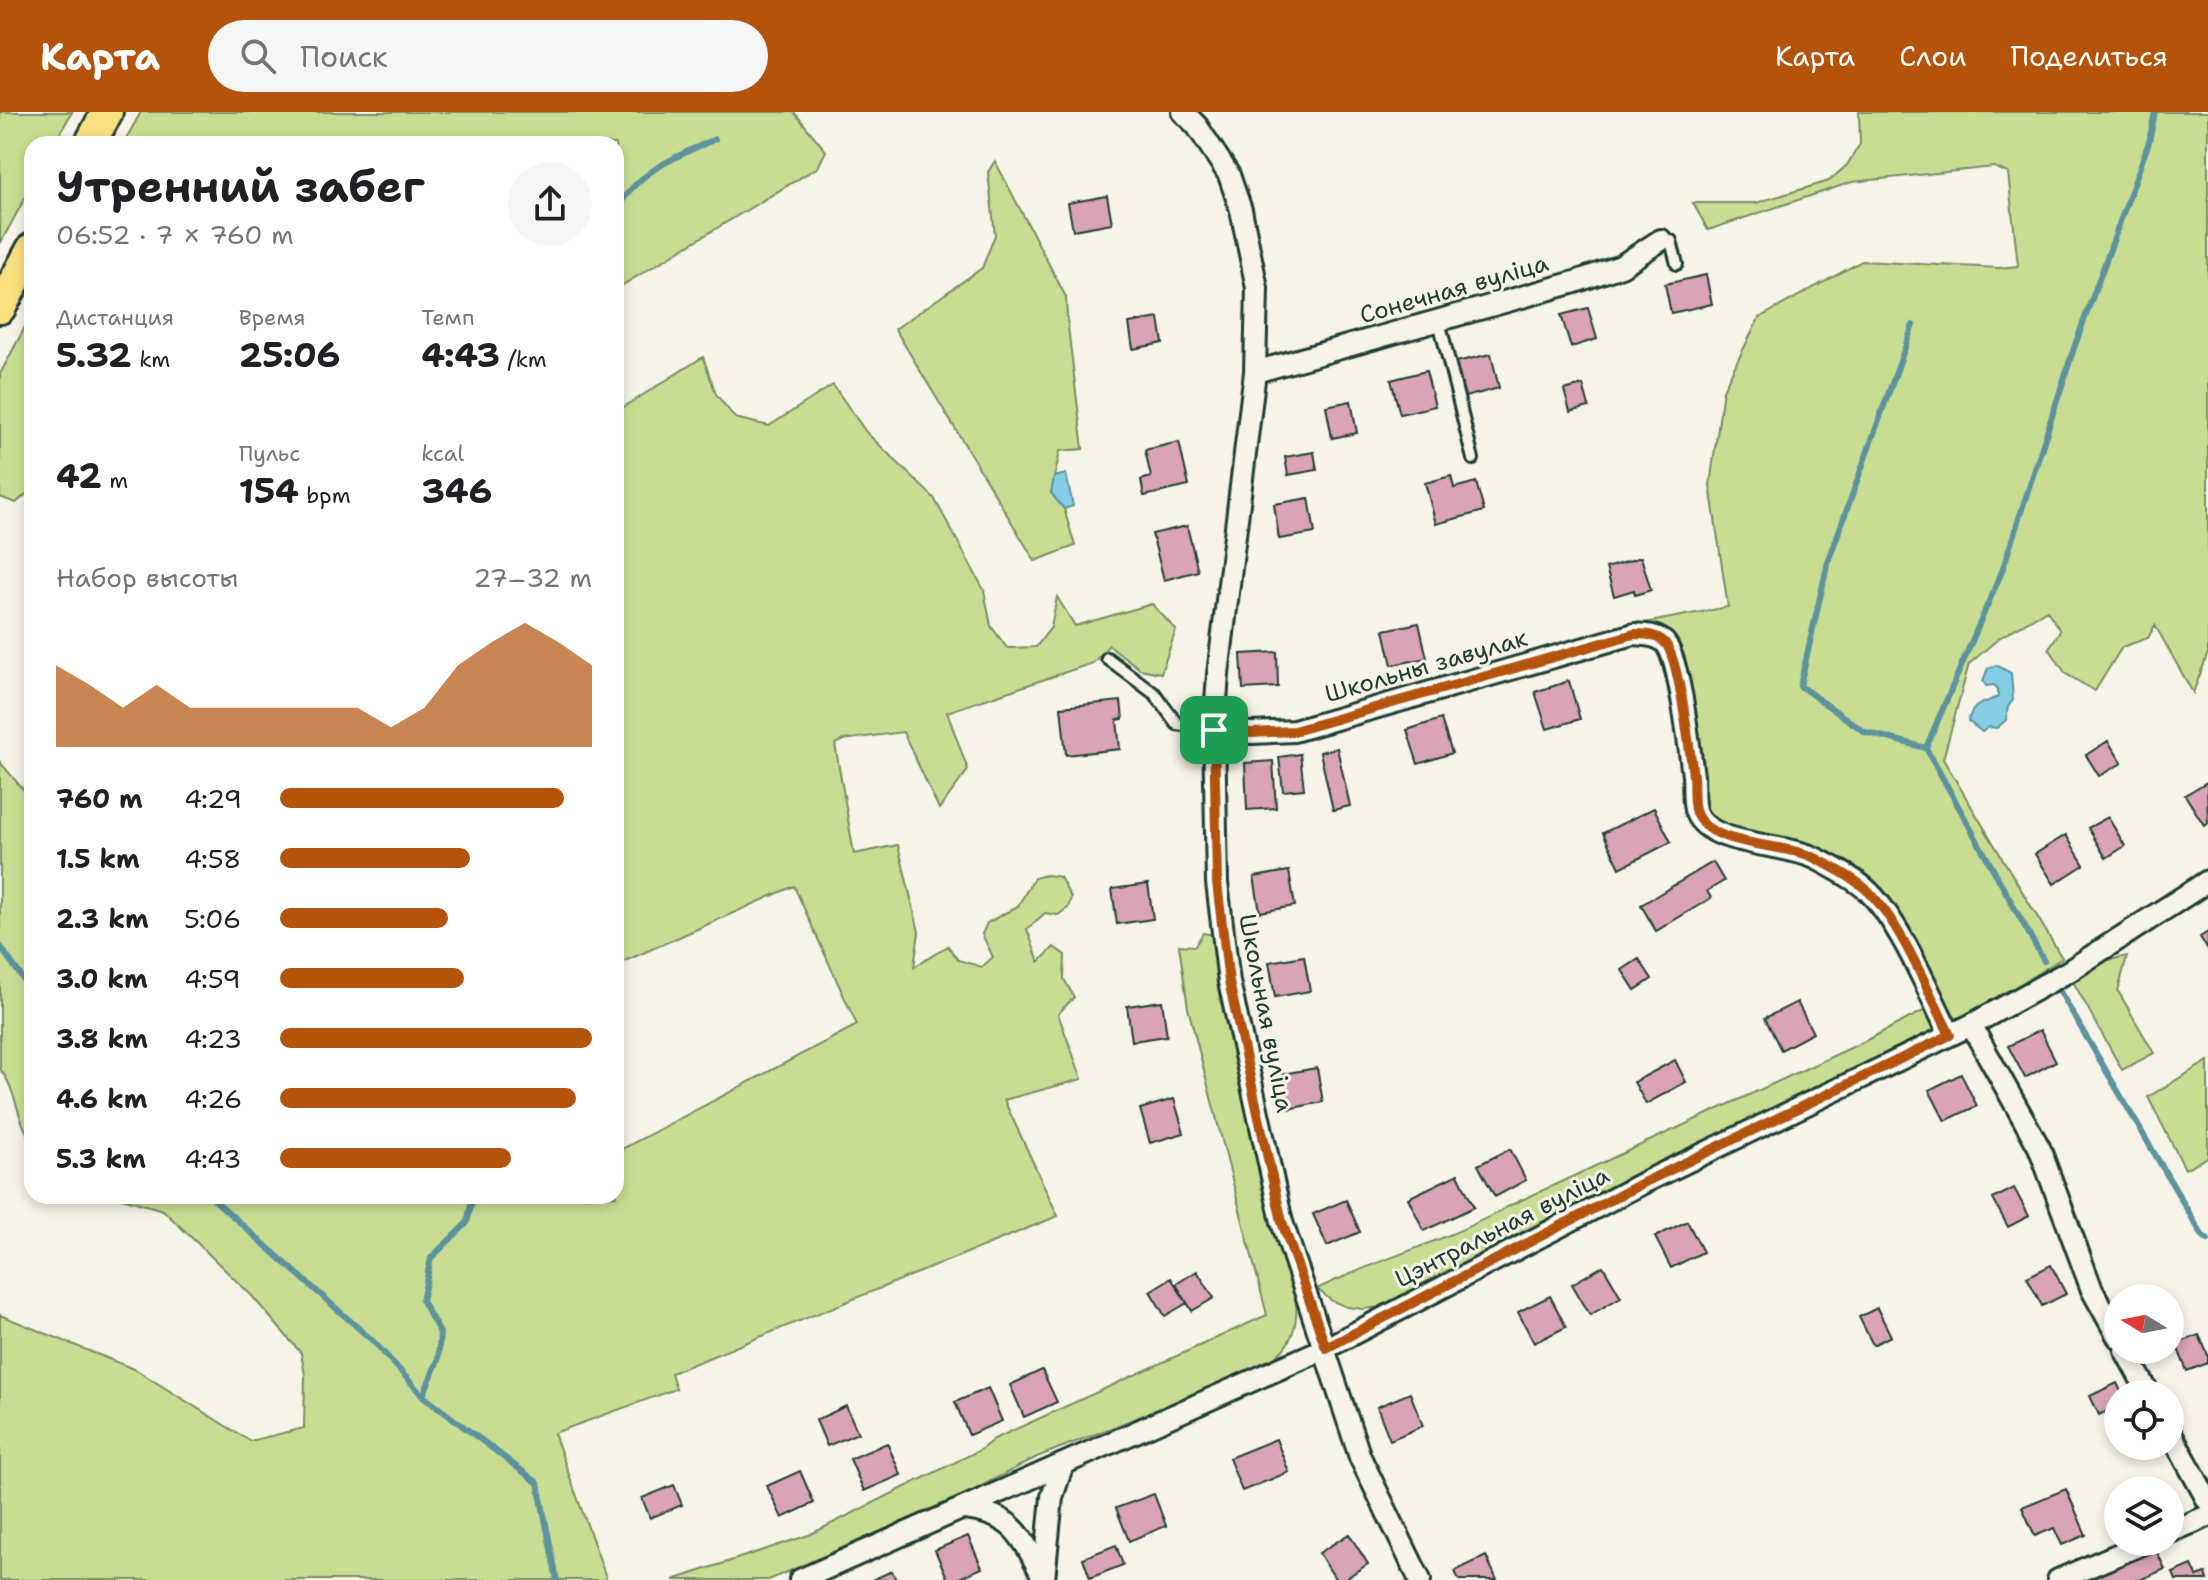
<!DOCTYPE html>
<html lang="ru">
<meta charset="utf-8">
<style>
body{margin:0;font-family:"Shantell Sans",sans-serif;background:#f6f6f6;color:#202124;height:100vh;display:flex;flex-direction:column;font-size:30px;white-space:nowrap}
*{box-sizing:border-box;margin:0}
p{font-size:26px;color:#757577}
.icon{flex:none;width:44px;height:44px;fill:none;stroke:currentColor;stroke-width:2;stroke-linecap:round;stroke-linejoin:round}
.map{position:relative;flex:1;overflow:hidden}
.sheet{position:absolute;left:24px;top:24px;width:600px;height:1068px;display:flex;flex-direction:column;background:#fff;border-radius:24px;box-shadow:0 4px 12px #0003}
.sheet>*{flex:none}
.needle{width:52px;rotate:280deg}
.tools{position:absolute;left:2104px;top:1172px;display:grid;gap:16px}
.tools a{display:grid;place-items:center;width:80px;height:80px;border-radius:50%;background:#fff;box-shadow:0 4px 12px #0003;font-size:40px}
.pin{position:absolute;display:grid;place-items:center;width:68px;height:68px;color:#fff;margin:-34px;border-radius:16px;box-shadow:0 4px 12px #0006}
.round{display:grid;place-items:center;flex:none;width:84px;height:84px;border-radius:42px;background:#f6f6f6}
.headline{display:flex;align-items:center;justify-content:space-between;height:136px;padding:0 32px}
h1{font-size:44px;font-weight:700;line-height:60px}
.stats{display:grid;grid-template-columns:repeat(3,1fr);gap:12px;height:136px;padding:8px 32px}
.stats div{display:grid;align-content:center}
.stats b{font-size:34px;font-weight:700}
.stats small{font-size:22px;font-weight:400}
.stats p{font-size:22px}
.chart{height:224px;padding:16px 32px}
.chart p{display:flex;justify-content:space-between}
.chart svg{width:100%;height:144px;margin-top:8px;fill:#b45309;opacity:.7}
ul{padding:0 32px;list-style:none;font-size:26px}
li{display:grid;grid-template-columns:128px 96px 1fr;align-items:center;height:60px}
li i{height:20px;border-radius:10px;background:#b45309}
header{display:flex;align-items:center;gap:48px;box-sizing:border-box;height:112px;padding:0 40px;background:#b45309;color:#fff}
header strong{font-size:38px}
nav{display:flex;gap:44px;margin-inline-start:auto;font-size:28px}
.search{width:560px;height:72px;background:#f6f6f6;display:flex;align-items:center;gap:20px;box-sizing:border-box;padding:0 28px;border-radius:44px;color:#757577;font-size:30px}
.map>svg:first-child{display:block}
</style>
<header>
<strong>Карта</strong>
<div class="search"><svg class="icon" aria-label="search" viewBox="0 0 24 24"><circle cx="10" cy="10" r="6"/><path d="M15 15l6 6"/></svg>Поиск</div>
<nav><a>Карта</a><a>Слои</a><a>Поделиться</a></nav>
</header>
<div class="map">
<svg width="2208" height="1468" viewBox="0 0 2208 1468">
<rect width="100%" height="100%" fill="#f7f3e8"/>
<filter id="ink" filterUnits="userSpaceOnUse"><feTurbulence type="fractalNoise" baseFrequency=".0125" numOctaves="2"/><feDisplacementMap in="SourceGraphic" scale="16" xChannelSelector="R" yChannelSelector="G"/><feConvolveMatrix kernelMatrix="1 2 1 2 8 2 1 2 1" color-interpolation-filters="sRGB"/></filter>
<g filter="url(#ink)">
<!-- green -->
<path fill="#c9dd92" stroke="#748d63" stroke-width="2" d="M0,0H72L54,32H32V73L0,132Z
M141,0H794L826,39L818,55L616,177V32H123Z
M1859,0H2208V541L2193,581L2155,513L2148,526L2122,535L2095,579L2066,562L2049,536L2060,519L2047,498L1999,526L1969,552L1943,647L2062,846L1974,901L1955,909L1948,906L1871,773L1713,713L1702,694L1670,523L1645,511L1728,495L1710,373L1723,278L1759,206L1862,149L1999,156L2018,154L2008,61L1994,55L1852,70L1708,118L1693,91H1756L1829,69L1847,53L1860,32Z
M995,49L1066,185L1067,207L1083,337L1060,339L1051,381L1064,397L1075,434L1035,449L895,217L982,156L995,123L988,60Z
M32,202V377L16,391L0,385V262Z
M703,245L716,282L735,306L769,314L833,273L866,320L934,386L984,478L991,514L1007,536L1036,535L1051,515L1057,485L1075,514L1152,492L1176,518L1161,561L1140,557L1109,533L1093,551L947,600L968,658L939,697L903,620L843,628L835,632L854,742L898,733L919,820L914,855L948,834L958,848L982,855L993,845L982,822L987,811L1018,794L1034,766L1046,763L1060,765L1071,786L1068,796L1058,803L1045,801L1027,817L1039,850L1054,835L1065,843L1064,867L1074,885L1058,902L1082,967L1004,988L1058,1104L671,1261L676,1277L554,1321L607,1468H0V1203L136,1258L250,1329L304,1316L305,1263L301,1241L252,1184L163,1098L115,1084H616V1040L857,913L794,774L616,853V300Z
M0,650L32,688V1029C16,1007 17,978 0,957Z
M1203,821L1214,823C1230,919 1247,1015 1271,1110C1279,1140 1299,1174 1296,1205C1294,1233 1277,1246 1254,1260L1037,1345L968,1381L769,1468H673L809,1423L980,1338L994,1327L1267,1203L1188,896L1179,833L1195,834Z
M2127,844L2118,879L2154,941L2122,958L2071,866L2100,850Z
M1925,898L1932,900L1938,911L1936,917L1381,1195L1363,1197L1347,1195L1332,1189L1317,1177C1380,1146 1448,1129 1509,1094L1861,931Z
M2208,949V1045L2185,1057L2148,985Z"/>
<!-- water -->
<path fill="#84cde4" stroke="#5c939e" stroke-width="2" d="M1066,362L1073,394L1064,397L1051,381L1054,365Z
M1996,553L2011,561L2013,588L2008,595L2006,608L1997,616L1989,615L1982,620L1968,609C1973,591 1982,592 1998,585V577L1994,573L1986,574L1983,569L1988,556Z"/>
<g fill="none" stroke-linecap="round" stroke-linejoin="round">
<!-- stream -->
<path stroke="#5c939e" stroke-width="6" d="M616,101C632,61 678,44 715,27
M1913,213L1828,450L1800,574L1865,620L1926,636
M0,834L32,880
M2044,849L1926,636L2002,459L2074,236L2149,30L2155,0
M2059,878L2202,1123L2208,1128
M210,1084L374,1230L423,1284L538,1371L557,1468
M423,1284L438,1248L440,1221L422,1189L431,1146L467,1111L473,1084"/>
</g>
<!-- building -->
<path fill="#daa3b6" stroke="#1f3d34" stroke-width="2" d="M1107,84L1112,111L1073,118L1068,91Z
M1706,163L1712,192L1671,201L1665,172Z
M1588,196L1597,227L1571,235L1561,203Z
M1159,206L1163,231L1133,237L1129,211Z
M1491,242L1499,276L1465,285L1456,250Z
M1426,259L1435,294L1400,302L1391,268Z
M1583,273L1589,295L1570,300L1564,278Z
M1351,289L1357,321L1332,326L1326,294Z
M1179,330L1189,374L1144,384L1141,368L1151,365L1145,338Z
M1314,340L1317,358L1288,363L1285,345Z
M1451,364L1454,376L1476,370L1484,399L1436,412L1425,371Z
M1309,386L1315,421L1279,427L1274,392Z
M1187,414L1198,459L1164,468L1152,422Z
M1641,445L1651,478L1635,483L1634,478L1614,484L1606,456Z
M1419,511L1427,546L1392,553L1384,518Z
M1277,540L1278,575L1243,577L1241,542Z
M1569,569L1580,607L1547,617L1535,580Z
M1121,589L1123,607L1117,608L1120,637L1066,643L1061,595Z
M1441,607L1452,641L1418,652L1407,618Z
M2108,629L2122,651L2099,664L2086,643Z
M1337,636L1350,694L1333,698L1320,640Z
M1300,642L1304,677L1283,679L1279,645Z
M1273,649L1276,696L1247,698L1245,651Z
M2207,670L2208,711L2204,713L2185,683Z
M1654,696L1671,730L1620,756L1603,721Z
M2108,705L2125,734L2106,746L2088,716Z
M2066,723L2084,753L2054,772L2035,742Z
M1713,750L1724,769L1707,779L1711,786L1656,819L1641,793Z
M1289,759L1295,794L1260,800L1254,765Z
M1148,772L1153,807L1117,812L1112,777Z
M2208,820V838L2200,825Z
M1304,844L1310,879L1275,885L1269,850Z
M1639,847L1652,867L1635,878L1622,858Z
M1162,889L1167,924L1132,929L1127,894Z
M1797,890L1813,921L1781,938L1765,906Z
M2040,918L2056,949L2025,966L2008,934Z
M1675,948L1686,970L1646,992L1634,970Z
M1317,956L1323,990L1288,997L1282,962Z
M1961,962L1977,994L1945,1009L1929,978Z
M1174,987L1184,1021L1150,1031L1140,997Z
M1510,1037L1526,1068L1495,1085L1478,1053Z
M1458,1062L1474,1095L1424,1119L1408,1086Z
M2014,1076L2029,1104L2008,1115L1993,1087Z
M1346,1088L1360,1120L1327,1134L1313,1102Z
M1687,1109L1703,1140L1671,1156L1655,1125Z
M2051,1153L2066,1182L2042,1194L2027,1165Z
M1603,1154L1621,1185L1590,1203L1572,1172Z
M1197,1159L1214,1186L1192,1199L1176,1172Z
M1171,1166L1187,1191L1165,1204L1150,1179Z
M1550,1184L1566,1215L1534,1231L1518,1200Z
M1877,1196L1891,1224L1873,1233L1859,1205Z
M2199,1223L2208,1243V1251L2187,1259L2176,1232Z
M1042,1258L1057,1290L1024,1305L1010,1273Z
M2117,1271L2122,1282H2118V1294L2099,1303L2090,1284Z
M988,1276L1002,1309L969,1323L955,1290Z
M1410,1281L1423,1314L1390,1328L1377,1295Z
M846,1294L858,1321L827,1334L816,1308Z
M1276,1327L1289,1360L1242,1379L1229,1346Z
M887,1331L901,1363L864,1379L850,1347Z
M800,1359L814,1391L782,1406L767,1374Z
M674,1373L682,1393L650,1406L642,1386Z
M2066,1377L2086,1423L2062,1433L2054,1416L2035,1424L2022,1395Z
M1154,1382L1166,1414L1129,1429L1116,1396Z
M1349,1422L1368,1452L1343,1468H1336L1319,1441Z
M968,1424L982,1456L955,1468H948L935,1438Z
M1116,1433L1123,1453L1090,1466L1083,1446Z
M2156,1438L2165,1457L2140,1468H2088Z
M1486,1444L1497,1468H1459L1455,1459Z
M2192,1453L2197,1464L2206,1461L2208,1468H2176L2173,1461Z
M892,1459L896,1468H872Z"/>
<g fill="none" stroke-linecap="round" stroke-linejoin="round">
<!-- lane casing -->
<g stroke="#1f3d34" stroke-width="16">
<path id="lane" d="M1661,128L1671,129L1677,152
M1439,209L1473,347
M1107,546L1155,582L1177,612L1214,618"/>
</g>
<!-- street casing -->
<g stroke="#1f3d34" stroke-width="26">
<path id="street" d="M1183,0L1197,14L1229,63L1241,98L1257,176L1255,260L1218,562L1214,618L1217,771L1229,870L1282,1110L1360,1345L1420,1468
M1255,260L1575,170L1621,154L1661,128
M1214,618L1252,621L1294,619L1634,522C1644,523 1654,522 1663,529C1679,540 1690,641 1693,664C1694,675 1692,691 1696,701C1710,735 1785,730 1817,747C1834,756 1856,767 1869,780C1901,812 1929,881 1950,923
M1971,913L2039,1035L2092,1178L2118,1225
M2125,1238L2149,1282
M2170,1320L2208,1389
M964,1397C1014,1402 1022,1425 1043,1465
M2170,1420L2208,1404
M1044,1467L1052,1385L1063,1352
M800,1468L1326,1236L1645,1070L1971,913L2069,859L2208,769
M2058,1468L2147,1430"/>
</g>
<!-- primary casing -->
<g stroke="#1f3d34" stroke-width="36">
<path id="primary" d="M90,32L107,0
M0,196L32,137"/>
</g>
<!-- lane -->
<use href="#lane" stroke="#f7f3e8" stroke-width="10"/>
<!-- street -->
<use href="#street" stroke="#f7f3e8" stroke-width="20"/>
<!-- primary -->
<use href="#primary" stroke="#fbe080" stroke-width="30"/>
</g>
</g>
<g fill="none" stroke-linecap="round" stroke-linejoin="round" filter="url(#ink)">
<!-- route casing -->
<g stroke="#fff" stroke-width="16">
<path id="route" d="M1634,522C1644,522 1654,522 1663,529C1679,540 1690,641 1693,664C1694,675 1692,691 1696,701C1710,736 1785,730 1817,747C1834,756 1856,767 1869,780C1901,812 1929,881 1950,923L1645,1070L1326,1236L1282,1110L1229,870L1217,771L1214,618L1252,621L1294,619Z"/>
</g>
<!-- route -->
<use href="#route" stroke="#b45309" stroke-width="10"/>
</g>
<g text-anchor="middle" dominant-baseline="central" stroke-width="6" stroke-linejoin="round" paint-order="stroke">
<!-- street labels -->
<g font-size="24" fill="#1f3d34" stroke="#f7f3e8">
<text transform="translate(1454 177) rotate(-16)">Сонечная вуліца</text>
<text transform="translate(1426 554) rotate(-16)">Школьны завулак</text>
<text transform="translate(1266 901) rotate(79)">Школьная вуліца</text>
<text transform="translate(1502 1115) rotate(-27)">Цэнтральная вуліца</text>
</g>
</g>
</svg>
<div class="tools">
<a><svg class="needle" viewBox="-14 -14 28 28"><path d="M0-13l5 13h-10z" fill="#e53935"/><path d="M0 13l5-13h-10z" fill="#757577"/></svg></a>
<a><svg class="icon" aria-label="locate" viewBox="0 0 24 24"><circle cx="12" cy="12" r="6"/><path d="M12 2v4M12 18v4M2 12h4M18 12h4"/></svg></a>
<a><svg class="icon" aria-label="layers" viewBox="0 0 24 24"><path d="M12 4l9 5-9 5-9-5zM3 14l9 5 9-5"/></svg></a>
</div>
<div class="pin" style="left:1214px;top:618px;background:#1e9e55"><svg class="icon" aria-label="arrive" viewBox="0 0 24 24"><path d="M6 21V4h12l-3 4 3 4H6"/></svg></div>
<section class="sheet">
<div class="headline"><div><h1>Утренний забег</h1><p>06:52 · 7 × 760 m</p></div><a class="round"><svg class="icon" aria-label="share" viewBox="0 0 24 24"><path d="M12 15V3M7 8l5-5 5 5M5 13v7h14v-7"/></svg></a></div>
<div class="stats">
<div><p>Дистанция</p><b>5.32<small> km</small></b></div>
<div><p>Время</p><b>25:06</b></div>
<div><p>Темп</p><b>4:43<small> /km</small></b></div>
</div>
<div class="stats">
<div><b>42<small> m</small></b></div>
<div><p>Пульс</p><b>154<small> bpm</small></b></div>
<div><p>kcal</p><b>346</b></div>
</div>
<div class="chart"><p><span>Набор высоты</span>27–32 m</p>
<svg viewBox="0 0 160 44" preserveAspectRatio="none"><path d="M0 44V19L10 25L20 32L30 25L40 32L50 32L60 32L70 32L80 32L90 32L100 38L110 32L120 19L130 12L140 6L150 12L160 19V44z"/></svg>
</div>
<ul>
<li><b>760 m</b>4:29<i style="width:91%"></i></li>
<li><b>1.5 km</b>4:58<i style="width:61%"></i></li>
<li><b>2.3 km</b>5:06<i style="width:54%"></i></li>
<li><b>3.0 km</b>4:59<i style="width:59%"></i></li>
<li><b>3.8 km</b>4:23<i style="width:100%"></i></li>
<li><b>4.6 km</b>4:26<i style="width:95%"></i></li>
<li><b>5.3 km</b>4:43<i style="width:74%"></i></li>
</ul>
</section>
</div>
